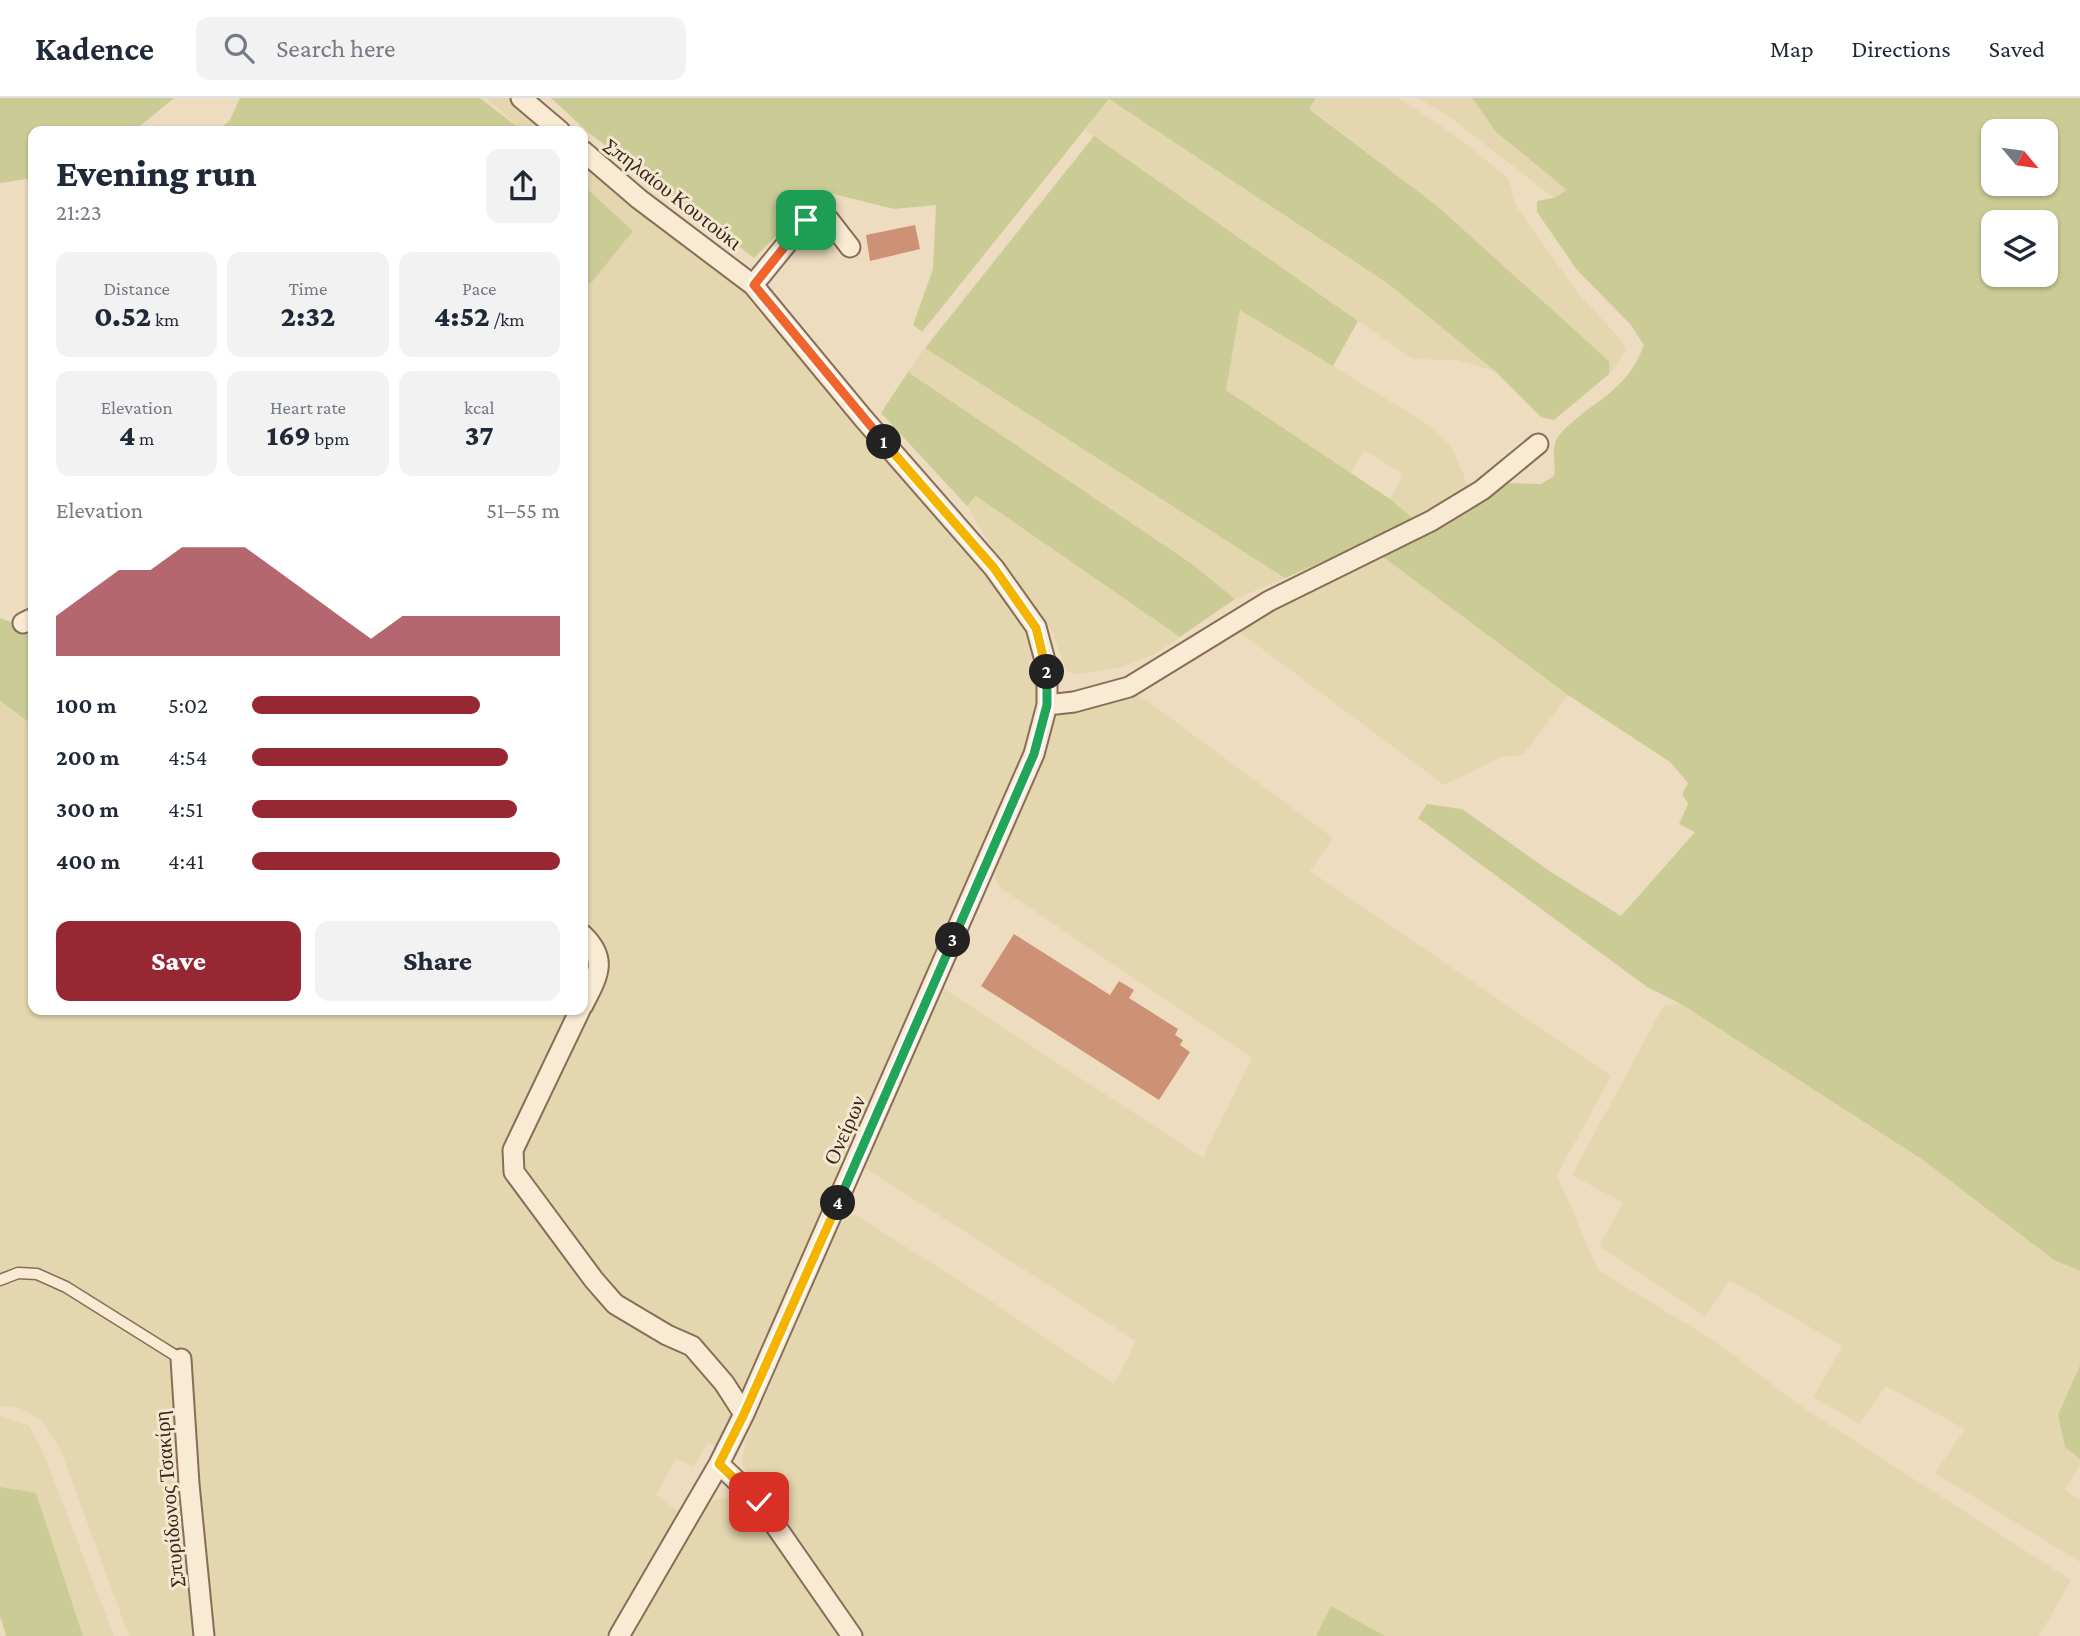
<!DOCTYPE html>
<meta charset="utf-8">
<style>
body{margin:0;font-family:"Crimson Pro",serif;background:#f2f2f3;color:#1f2937;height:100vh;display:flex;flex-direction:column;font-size:26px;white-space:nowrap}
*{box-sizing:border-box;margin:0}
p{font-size:23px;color:#747a83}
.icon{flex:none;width:38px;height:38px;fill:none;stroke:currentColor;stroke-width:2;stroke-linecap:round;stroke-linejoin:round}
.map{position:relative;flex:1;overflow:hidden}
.side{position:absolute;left:28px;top:28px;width:560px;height:889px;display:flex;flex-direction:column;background:#fff;border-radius:14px;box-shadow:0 2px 5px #0004}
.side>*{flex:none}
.needle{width:46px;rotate:119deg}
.tools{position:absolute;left:1981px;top:21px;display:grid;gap:14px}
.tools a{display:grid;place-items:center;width:77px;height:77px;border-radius:14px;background:#fff;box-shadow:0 2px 5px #0004;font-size:35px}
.pin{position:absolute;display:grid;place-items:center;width:60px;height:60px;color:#fff;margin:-30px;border-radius:14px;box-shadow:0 4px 10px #0006}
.km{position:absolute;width:35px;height:35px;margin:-18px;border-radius:50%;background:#222;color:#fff;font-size:19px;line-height:35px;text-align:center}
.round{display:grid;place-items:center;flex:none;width:74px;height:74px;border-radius:14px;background:#f2f2f3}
.head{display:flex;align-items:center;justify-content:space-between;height:119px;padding:0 28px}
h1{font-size:38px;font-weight:800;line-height:52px}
.figures{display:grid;grid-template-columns:repeat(3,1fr);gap:10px;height:119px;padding:7px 28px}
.figures div{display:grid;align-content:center;border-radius:14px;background:#f2f2f3;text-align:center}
.figures b{font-size:30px;font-weight:800}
.figures small{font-size:19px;font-weight:400}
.figures p{font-size:19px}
.chart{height:196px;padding:14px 28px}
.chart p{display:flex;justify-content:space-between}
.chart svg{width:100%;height:126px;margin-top:7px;fill:#972833;opacity:.7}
.button{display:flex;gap:14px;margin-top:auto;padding:14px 28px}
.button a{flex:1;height:80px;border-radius:14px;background:#972833;color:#fff;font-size:28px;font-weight:800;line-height:80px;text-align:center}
.button a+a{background:#f2f2f3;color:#1f2937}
ul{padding:0 28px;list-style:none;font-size:23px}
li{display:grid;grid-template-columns:112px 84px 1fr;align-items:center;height:52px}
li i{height:18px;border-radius:9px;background:#972833}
header{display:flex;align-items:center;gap:42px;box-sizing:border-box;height:98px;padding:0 35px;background:#fff;border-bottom:2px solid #e0e1e3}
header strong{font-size:33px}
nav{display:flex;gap:38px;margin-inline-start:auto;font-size:24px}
.search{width:490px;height:63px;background:#f2f2f3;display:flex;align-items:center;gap:18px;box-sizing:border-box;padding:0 24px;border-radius:14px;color:#747a83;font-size:26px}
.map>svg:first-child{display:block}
</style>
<header>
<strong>Kadence</strong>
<div class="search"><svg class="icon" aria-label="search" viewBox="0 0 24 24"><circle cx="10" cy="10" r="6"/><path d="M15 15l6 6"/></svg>Search here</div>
<nav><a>Map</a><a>Directions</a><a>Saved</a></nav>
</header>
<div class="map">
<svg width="2080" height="1538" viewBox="0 0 2080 1538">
<rect width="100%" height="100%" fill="#eedcc1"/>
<!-- farmland -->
<path fill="#e4d6ae" d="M486,0H513L552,33H523Z
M1316,0H1399L1456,38L1508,80L1516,108L1577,194L1622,243L1626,252L1609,276V263L1436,107L1309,10Z
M1418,0H1472L1496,34L1568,93L1554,100L1451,20Z
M1109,1L1390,187L1496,274L1458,262L1413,261L1085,32Z
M583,59L750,190L994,481L1026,525L1036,550L1041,605L1026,658L722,1351L708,1344L694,1369L676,1360L656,1397L682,1416L611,1538H129L61,1353L42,1322L17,1309L0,1308V603L33,627V912H583V188L592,184L633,133L583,87Z
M1240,211L1424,324L1451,348L1470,392L1416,423L1390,401L1403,376L1364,352L1351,375L1226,292Z
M925,250L1285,480L1235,501L1192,466L908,274Z
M976,398L1180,539L1157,555L1119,570L1075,576L1066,573L1053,535L987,442L967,408Z
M1379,456L1568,597L1523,657L1501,659L1444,687L1237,532L1280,505Z
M1135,594L1333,740L1310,773L1611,978L1557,1077L1598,1172L1716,1244L1805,1311L2071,1482L2039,1538H1385L1331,1508L1316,1538H856L748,1379L742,1365L745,1345L839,1126L854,1116L988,1201L1114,1286L1136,1243L865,1070L941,889L1203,1060L1252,960L999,789L994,775L1041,669L1053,622L1063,613Z
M1681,906L1923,1062L2054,1162L2080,1173V1267L2058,1317L2065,1349L2080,1361V1367L2065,1392L2080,1402V1464L1935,1375L1965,1331L1886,1288L1859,1326L1814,1299L1842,1248L1730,1182L1705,1218L1599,1148L1623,1105L1572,1077L1664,907Z
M0,1318L29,1328L43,1354L114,1538H83L36,1396L0,1389Z
M728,1399L744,1403L757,1414L842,1538H631L697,1422L712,1403Z"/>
<!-- green -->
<path fill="#cbcc95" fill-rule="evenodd" d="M0,0H174L134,33H33V80L0,85Z
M240,0H480L523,33H218L230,22Z
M551,0H1316L1309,11L1436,107L1609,263V276L1554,322L1541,319L1496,274L1390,187L1109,1L922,234L913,227L933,171L936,107L894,111L822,93L754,160L589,35Z
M1472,0H2080V1173L2054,1162L1923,1062L1681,906L1647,889L1418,720L1427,706L1462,711L1551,774L1621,818L1695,734L1679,726L1688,706L1682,696L1688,685L1670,664L1568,597L1379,456L1509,385L1541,386L1554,378C1556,368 1552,354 1555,346C1559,328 1600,305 1614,291C1629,278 1637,265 1644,247L1631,227L1577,172L1537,114V103L1554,100L1567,92L1496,34ZM1993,33H2046V86H1993ZM1993,124H2046V177H1993Z
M1094,38L1358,223L1333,268L1240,212L1226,292L1390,401L1416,423L1285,480L925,250Z
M583,87L633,133L592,184L583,188Z
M908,274L1192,466L1235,501L1180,539L976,398L967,408L881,315Z
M0,520L27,530H33V627L0,603Z
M2080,1267V1361L2065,1349L2058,1317Z
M0,1389L36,1395L83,1538H6L0,1518Z
M1331,1508L1385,1538H1316Z"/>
<!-- building -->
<path fill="#cd9276" d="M915,127L920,151L870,163L866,137Z
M1014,836L1110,897L1119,883L1134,892L1129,900L1178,931L1175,937L1183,942L1180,947L1190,954L1159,1002L981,888Z"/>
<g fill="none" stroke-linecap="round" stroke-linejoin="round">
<!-- lane casing -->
<g stroke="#886d58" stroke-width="13">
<path id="lane" d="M0,1182L18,1175L37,1176L66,1189L181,1261"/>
</g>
<!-- street casing -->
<g stroke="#886d58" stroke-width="23">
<path id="street" d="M521,0L560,33
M583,53L639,101L753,187L863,320L994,470L1036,529L1047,570V607L1034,656L744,1316L719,1366L619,1538
M753,187L806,122L821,118L829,122L850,149
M23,525L33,520
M1047,607L1074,604L1129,589L1269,503L1431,423L1482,392L1538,346
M583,837C609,862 597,879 583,907
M580,912L513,1052L514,1074L594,1182L615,1206L667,1237L692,1248L724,1285L744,1316
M181,1261L189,1386L204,1538
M719,1366L759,1404L852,1538"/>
</g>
<!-- lane -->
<use href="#lane" stroke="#f9ead4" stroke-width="10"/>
<!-- street -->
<use href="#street" stroke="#f9ead4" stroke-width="19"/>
</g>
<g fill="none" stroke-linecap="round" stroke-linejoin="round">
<!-- split-1 casing -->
<g stroke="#fff" stroke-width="14">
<path id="split-1" d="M806,122L754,187L884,344"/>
</g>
<!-- split-2 casing -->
<g stroke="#fff" stroke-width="14">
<path id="split-2" d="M884,344L994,470L1036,530L1047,574"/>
</g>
<!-- split-3 casing -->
<g stroke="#fff" stroke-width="14">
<path id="split-3" d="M953,842L1034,656L1047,607V574"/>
</g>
<!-- split-4 casing -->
<g stroke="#fff" stroke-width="14">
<path id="split-4" d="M838,1105L953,842"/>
</g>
<!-- split-5 casing -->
<g stroke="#fff" stroke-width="14">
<path id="split-5" d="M759,1404L719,1366L744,1316L838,1105"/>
</g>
<!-- split-1 -->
<use href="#split-1" stroke="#f0652b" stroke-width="9"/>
<!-- split-2 -->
<use href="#split-2" stroke="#f5b400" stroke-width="9"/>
<!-- split-3 -->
<use href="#split-3" stroke="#22a559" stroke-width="9"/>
<!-- split-4 -->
<use href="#split-4" stroke="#22a559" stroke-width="9"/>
<!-- split-5 -->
<use href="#split-5" stroke="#f5b400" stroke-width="9"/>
</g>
<g text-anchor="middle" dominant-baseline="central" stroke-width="6" stroke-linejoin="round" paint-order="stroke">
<!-- street labels -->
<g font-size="21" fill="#37271d" stroke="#f6e7d0">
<text transform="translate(673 96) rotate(38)">Σπηλαίου Κουτούκι</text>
<text transform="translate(845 1032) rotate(-66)">Ονείρων</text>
<text transform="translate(169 1401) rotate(-95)">Σπυρίδωνος Τσακίρη</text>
</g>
</g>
</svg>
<div class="tools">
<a><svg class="needle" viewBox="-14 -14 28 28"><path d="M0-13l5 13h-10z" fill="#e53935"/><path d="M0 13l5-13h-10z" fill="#747a83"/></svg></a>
<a><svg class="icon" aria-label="layers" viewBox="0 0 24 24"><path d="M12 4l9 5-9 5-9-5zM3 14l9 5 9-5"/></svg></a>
</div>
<div class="pin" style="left:806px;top:122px;background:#1e9e55"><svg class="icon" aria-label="arrive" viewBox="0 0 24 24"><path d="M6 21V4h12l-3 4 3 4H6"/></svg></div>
<div class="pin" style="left:759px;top:1404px;background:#d93025"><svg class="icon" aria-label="check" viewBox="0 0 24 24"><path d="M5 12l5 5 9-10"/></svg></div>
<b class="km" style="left:884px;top:344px">1</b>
<b class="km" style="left:1047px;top:574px">2</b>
<b class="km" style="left:953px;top:842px">3</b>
<b class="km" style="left:838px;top:1105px">4</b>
<section class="side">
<div class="head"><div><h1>Evening run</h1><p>21:23</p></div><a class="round"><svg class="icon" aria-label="share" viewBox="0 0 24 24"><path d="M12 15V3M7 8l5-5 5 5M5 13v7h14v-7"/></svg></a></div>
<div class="figures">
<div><p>Distance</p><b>0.52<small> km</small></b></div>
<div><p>Time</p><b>2:32</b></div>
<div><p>Pace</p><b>4:52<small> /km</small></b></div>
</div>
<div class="figures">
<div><p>Elevation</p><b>4<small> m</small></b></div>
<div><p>Heart rate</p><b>169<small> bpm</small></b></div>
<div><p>kcal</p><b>37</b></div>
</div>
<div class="chart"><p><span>Elevation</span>51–55 m</p>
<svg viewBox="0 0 160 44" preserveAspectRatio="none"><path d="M0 44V30L10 22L20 14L30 14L40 6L50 6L60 6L70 14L80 22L90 30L100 38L110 30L120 30L130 30L140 30L150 30L160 30V44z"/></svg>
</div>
<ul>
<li><b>100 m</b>5:02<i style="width:74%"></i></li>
<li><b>200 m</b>4:54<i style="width:83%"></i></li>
<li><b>300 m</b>4:51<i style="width:86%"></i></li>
<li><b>400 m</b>4:41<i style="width:100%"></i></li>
</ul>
<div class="button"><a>Save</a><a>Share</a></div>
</section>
</div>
